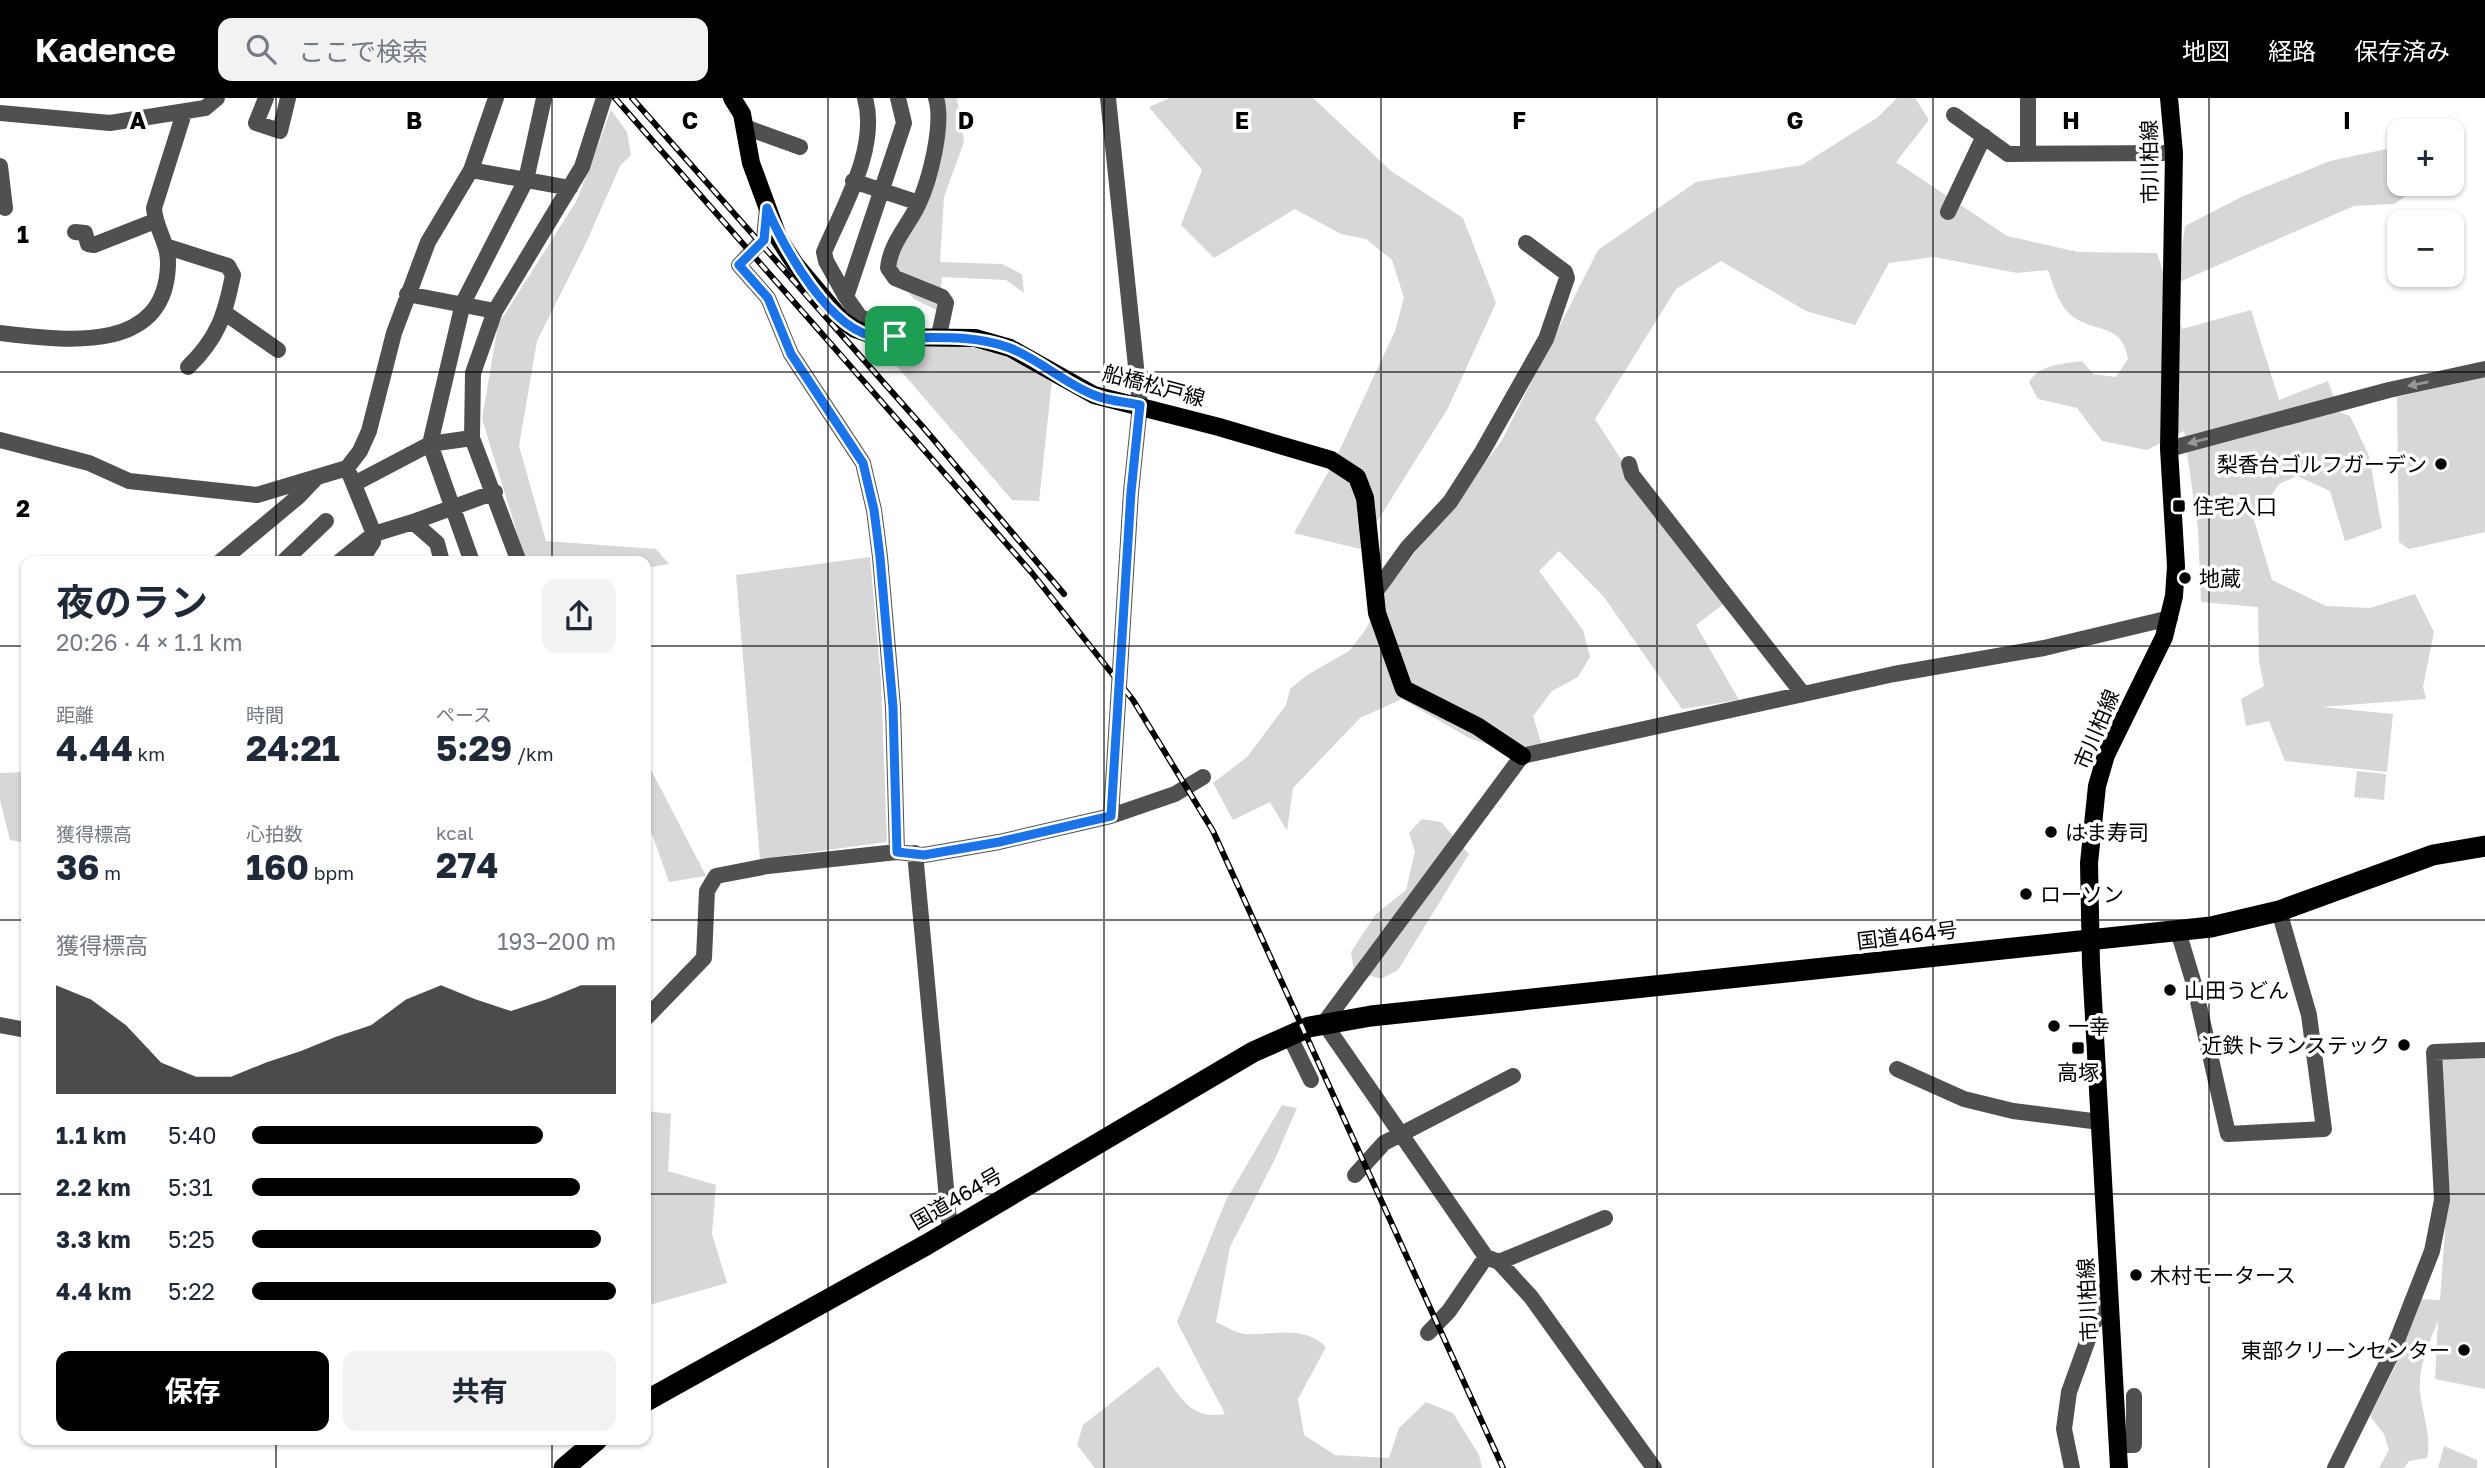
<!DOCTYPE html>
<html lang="ja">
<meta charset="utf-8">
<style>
body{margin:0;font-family:"Golos Text","Noto Sans JP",sans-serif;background:#f2f2f3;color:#1f2937;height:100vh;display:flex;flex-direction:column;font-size:26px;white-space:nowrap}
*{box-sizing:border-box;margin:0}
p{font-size:23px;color:#747a83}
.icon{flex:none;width:38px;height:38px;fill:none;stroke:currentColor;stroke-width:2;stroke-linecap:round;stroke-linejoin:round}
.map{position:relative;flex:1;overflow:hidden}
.sheet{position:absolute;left:21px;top:458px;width:630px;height:889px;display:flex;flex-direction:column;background:#fff;border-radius:14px;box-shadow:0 2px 5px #0004}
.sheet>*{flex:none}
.buttons{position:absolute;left:2387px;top:21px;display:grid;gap:14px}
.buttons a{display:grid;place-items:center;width:77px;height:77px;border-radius:14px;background:#fff;box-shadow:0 2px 5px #0004;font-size:35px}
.pin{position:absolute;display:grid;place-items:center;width:60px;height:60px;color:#fff;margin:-30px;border-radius:14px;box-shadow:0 4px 10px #0006}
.round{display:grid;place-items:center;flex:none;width:74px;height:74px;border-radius:14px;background:#f2f2f3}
.headline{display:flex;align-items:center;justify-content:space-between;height:119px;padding:0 35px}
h1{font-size:38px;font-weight:700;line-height:52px}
.stats{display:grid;grid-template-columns:repeat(3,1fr);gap:10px;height:119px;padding:7px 35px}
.stats div{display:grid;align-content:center}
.stats b{font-size:35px;font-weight:700}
.stats small{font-size:19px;font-weight:400}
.stats p{font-size:19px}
.chart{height:196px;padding:14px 35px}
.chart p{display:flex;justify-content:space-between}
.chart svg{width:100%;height:126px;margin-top:7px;fill:#000;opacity:.7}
.primary-button{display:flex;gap:14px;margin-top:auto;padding:14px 35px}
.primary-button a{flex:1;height:80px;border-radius:14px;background:#000;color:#fff;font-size:28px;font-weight:700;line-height:80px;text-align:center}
.primary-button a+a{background:#f2f2f3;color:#1f2937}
ul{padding:0 35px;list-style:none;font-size:23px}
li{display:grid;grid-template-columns:112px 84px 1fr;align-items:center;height:52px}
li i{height:18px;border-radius:9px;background:#000}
header{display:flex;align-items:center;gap:42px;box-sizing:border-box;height:98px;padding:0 35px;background:#000;color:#fff}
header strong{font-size:33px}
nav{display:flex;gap:38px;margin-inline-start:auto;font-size:24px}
.search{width:490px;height:63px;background:#f2f2f3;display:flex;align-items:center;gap:18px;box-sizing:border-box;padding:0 24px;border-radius:14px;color:#747a83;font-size:26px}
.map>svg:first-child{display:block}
</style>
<header>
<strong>Kadence</strong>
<div class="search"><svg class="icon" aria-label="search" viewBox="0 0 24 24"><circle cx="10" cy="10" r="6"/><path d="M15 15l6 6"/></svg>ここで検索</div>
<nav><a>地図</a><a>経路</a><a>保存済み</a></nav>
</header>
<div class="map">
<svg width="2485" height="1370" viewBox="0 0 2485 1370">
<rect width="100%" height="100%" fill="#fff"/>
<!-- green -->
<path fill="#d7d7d7" d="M935,0H957L964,44L944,99L940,164L1002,166L1022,176L1024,195L1006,182L942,179L939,213L914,201L889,173L914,104L940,20Z
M1170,0H1313L1391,73L1463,120L1496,205L1448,310L1360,451L1294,435L1335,362L1395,233L1404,200L1392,162L1366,141L1341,136L1295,111L1214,160L1181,127L1202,72L1149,9Z
M1897,0H1915L1929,22L1896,64L2007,138L2078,154L2157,155L2182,231L2251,212L2279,302L2328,283L2339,314L2350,318L2369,358L2382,430L2345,443L2330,393L2297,378L2279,386L2254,422L2272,482L2326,508L2370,510L2415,496L2434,534L2423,589L2426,601L2321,609L2393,616L2387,674L2285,663L2269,623L2246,628L2241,601L2264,588L2259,563L2258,509L2201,504L2198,432L2184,333L2147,352L2102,343L2077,310L2038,301L2029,284C2040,266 2063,266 2082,263L2093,276L2116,279L2128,261C2122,225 2097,235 2075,220C2059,210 2054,188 2048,172L2017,175L1934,159L1889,165L1855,227L1806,213L1721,163L1676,191L1595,321L1674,443L1726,504L1696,527L1739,602L1682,611L1604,499L1559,453L1539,473L1583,532L1590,559L1578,579L1552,593L1533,618L1542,647L1511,661L1501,651L1469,640L1402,601L1360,620L1293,690L1287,733L1270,704L1233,722L1213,685L1247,659L1286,607L1290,591L1307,577L1349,553L1364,534L1389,488L1501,344L1598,152L1696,84L1802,67L1878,19Z
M611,12L627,34L631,57L620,68L586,145L537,243L519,348L546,443L656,451L669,466L646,470V464H526L482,321L498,227L577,102Z
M2391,50L2399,53V86H2419V89L2394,106L2354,108L2177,185L2185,128L2243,98L2330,63Z
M964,247L1016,261L1052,282L1039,403L1012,402L895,266L907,264V250Z
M2485,279V434L2409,451L2399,444L2397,299Z
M870,459L881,582L887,744L760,761L736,477Z
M646,662L706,778L669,784L652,736L646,732Z
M2357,673L2386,676L2384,702L2354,699Z
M26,674V745L10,742L0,702V675Z
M1422,721L1441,724L1469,756L1398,872L1381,881L1354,873L1351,854L1376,816L1406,792L1415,753L1409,735Z
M2485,956V1291L2435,1281L2438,1223C2429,1245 2418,1269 2420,1293C2422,1316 2432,1337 2427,1360L2409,1363L2404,1370H2379L2389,1352L2384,1336L2370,1318L2395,1269L2418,1201L2440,1202L2447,1105L2437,965L2444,957Z
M1282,1007L1297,1010L1275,1061L1230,1149L1216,1224C1225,1228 1237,1236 1247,1236C1273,1237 1305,1227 1326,1249L1298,1301L1304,1337L1335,1357L1389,1360L1399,1330L1426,1304L1453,1315L1479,1357L1482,1370H1095L1077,1347L1083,1327L1158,1268C1178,1294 1188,1323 1225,1316L1177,1224L1226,1102Z
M646,1013L671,1016L668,1073L716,1087L712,1136L727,1185L646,1208Z
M2444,1348L2477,1362V1370H2438Z"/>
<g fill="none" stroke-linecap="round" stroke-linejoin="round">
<!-- minor -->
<path stroke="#505050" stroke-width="16" d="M266,0L256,25L280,33L288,0
M936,0C944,26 930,82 918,107C908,128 890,146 888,170L895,180L942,199L946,205L939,237
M2028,0V56
M0,15L110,25L205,10L217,0
M1954,17L2008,56L2174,55
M745,29L800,49
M0,68L5,110
M471,72L570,90
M853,83L919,105
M767,110L764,141L739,167L768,200L791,256L863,365L874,412L880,459L893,609L897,754
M1948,114L1984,38
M75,134L85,135L88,146L94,147L155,123
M168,149L228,168L233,177C225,217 218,240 188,269
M407,196L495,213
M846,199L826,163L824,154C843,109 879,50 865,0
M225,215L278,252
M0,235C63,242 165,258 168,167C169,145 155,131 154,110L184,15
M895,238L884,229L860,219L846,199L904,25L898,0
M0,342L89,365L129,383L257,397L347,370L360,353L369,333L394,235L428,144L471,72L496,0
M2169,351L2389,292L2485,271
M1629,366L1632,377L1803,596
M350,377L374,436L373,444L360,464
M354,386L430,346L472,340
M413,424L495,394
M220,464L299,398L315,381
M283,464L326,423
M339,464L374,436L413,424L437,445L442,464
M472,464L430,346L463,205L526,82L544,0
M519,464L472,340L473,275L495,213L582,69L604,0
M1374,496L1408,449L1450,404L1482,354L1546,241L1567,180L1565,174L1526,145
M1111,718L1175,696L1203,679
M915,755L950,1133
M2178,833L2194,886L2228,1036L2324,1031L2309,917L2279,813
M646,920L704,860L707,793L716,778L768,768L897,754L924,757L999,744L1111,718L1131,394L1140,307L1108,0
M0,927L26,932
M1289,937L1311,982
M1897,971L1964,1001L2013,1013L2100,1024
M1355,1077L1384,1045L1513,978
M1486,1159L1499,1164L1531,1199L1654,1370
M1499,1164L1605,1120
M1428,1235L1449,1213L1486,1159L1324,925L1522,658L1894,576L2044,550L2170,520
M2118,1347H2134V1298
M2072,1370L2064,1331L2069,1294L2107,1189
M2335,1370L2392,1255L2432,1153L2442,1102L2434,954L2485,952"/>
<!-- major -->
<path stroke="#000" stroke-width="18" d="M732,0L742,16L751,65L779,141L795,166L842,222L855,231L878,239L975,240L1010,250L1094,297L1219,329L1331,362L1357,379L1365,400L1377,515L1404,591L1477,628L1522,658
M2119,1370L2091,866L2089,765L2097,688L2106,657L2164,539L2174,498L2176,468L2169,351L2174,55L2169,0"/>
<!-- highway -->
<path stroke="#000" stroke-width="21" d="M646,1303L926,1147L1253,954L1309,929L1371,918L2211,829L2279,813L2433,757L2485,748
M564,1370L597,1342"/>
<!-- rail casing -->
<g stroke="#000" stroke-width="6">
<path id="rail" d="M615,0L1032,475L1133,602L1213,733L1503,1370
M632,0L923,329L1064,496"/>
</g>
<!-- rail -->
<use href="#rail" stroke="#fff" stroke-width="3.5" stroke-dasharray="10" stroke-linecap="butt"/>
</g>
<!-- one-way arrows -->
<defs><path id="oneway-solid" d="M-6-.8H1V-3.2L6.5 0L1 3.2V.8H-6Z" transform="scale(1.75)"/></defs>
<g fill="#969696">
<use href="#oneway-solid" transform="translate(2418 286) rotate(168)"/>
<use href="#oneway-solid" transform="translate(2198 343) rotate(165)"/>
</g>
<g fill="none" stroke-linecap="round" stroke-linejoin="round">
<!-- route casing -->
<g stroke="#fff" stroke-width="14">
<path id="route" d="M767,110C783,149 831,235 878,239C923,242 966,234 1010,250C1040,262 1064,285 1094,297C1108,303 1126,304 1140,307L1131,394L1111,718L999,744L924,757L897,754L893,609L880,459L874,412L863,365L791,256L768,200L739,167L764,142Z"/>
</g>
<!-- route -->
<use href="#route" stroke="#1a73e8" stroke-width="9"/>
</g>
<!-- grid -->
<path fill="none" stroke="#000" stroke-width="2" stroke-opacity="0.55" d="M276,0V464M552,0V464M828,0V1370M1104,0V1370M1381,0V1370M1657,0V1370M1933,0V1370M2209,0V1370M0,274H2485M0,548H26M646,548H2485M0,822H26M646,822H2485M0,1096H26M646,1096H2485M276,1342V1370M552,1342V1370"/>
<!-- markers -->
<g fill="#000" stroke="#fff" stroke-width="2.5">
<circle cx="2441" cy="366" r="7"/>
<rect x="2172" y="401" width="14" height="14" rx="3.5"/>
<circle cx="2185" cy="480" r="7"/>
<circle cx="2051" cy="734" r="7"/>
<circle cx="2026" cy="796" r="7"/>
<circle cx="2170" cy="892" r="7"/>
<circle cx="2054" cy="928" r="7"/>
<circle cx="2404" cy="947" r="7"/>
<rect x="2071" y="943" width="14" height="14" rx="3.5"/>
<circle cx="2136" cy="1177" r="7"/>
<circle cx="2464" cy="1252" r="7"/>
</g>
<g text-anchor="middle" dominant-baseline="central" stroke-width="7" stroke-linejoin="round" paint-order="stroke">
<!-- street labels -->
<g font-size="21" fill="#000" stroke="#fff">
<text transform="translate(2149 64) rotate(-91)">市川柏線</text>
<text transform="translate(1154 287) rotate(15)">船橋松戸線</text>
<text transform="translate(2096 631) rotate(-67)">市川柏線</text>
<text transform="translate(1907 837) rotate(-7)">国道464号</text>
<text transform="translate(956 1100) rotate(-30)">国道464号</text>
<text transform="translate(2087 1202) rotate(-93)">市川柏線</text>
</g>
<!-- poi labels -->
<g font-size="21" fill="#000" stroke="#fff" text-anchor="start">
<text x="2427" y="366" text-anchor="end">梨香台ゴルフガーデン</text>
<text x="2193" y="408">住宅入口</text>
<text x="2199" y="480">地蔵</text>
<text x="2065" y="734">はま寿司</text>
<text x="2040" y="796">ローソン</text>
<text x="2184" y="892">山田うどん</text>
<text x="2068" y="928">一幸</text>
<text x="2390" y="947" text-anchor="end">近鉄トランステック</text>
<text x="2078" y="974" text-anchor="middle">高塚</text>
<text x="2150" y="1177">木村モータース</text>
<text x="2450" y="1252" text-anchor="end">東部クリーンセンター</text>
</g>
</g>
<g font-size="23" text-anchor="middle" font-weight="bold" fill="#000" stroke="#fff" stroke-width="7" stroke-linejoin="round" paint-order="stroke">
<text x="138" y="31">A</text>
<text x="414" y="31">B</text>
<text x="690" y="31">C</text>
<text x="966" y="31">D</text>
<text x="1242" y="31">E</text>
<text x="1519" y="31">F</text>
<text x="1795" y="31">G</text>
<text x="2071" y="31">H</text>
<text x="2347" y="31">I</text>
<text x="23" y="145">1</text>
<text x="23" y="419">2</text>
</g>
</svg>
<div class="buttons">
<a>+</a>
<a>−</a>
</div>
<div class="pin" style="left:895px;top:238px;background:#1e9e55"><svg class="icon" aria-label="arrive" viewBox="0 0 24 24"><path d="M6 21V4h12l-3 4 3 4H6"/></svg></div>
<section class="sheet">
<div class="headline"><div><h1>夜のラン</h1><p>20:26 · 4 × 1.1 km</p></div><a class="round"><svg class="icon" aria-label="share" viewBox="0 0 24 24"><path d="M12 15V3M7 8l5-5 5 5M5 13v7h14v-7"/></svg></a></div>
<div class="stats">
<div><p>距離</p><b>4.44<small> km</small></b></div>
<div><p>時間</p><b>24:21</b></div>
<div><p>ペース</p><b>5:29<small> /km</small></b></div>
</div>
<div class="stats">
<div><p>獲得標高</p><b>36<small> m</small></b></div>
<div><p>心拍数</p><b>160<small> bpm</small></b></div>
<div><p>kcal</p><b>274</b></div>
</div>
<div class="chart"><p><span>獲得標高</span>193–200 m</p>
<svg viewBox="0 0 160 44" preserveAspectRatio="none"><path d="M0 44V6L10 11L20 20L30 33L40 38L50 38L60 33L70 29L80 24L90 20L100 11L110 6L120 11L130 15L140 11L150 6L160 6V44z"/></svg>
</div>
<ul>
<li><b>1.1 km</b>5:40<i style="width:80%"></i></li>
<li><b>2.2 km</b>5:31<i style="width:90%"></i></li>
<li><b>3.3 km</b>5:25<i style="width:96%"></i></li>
<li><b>4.4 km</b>5:22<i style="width:100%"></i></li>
</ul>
<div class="primary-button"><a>保存</a><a>共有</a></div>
</section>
</div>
